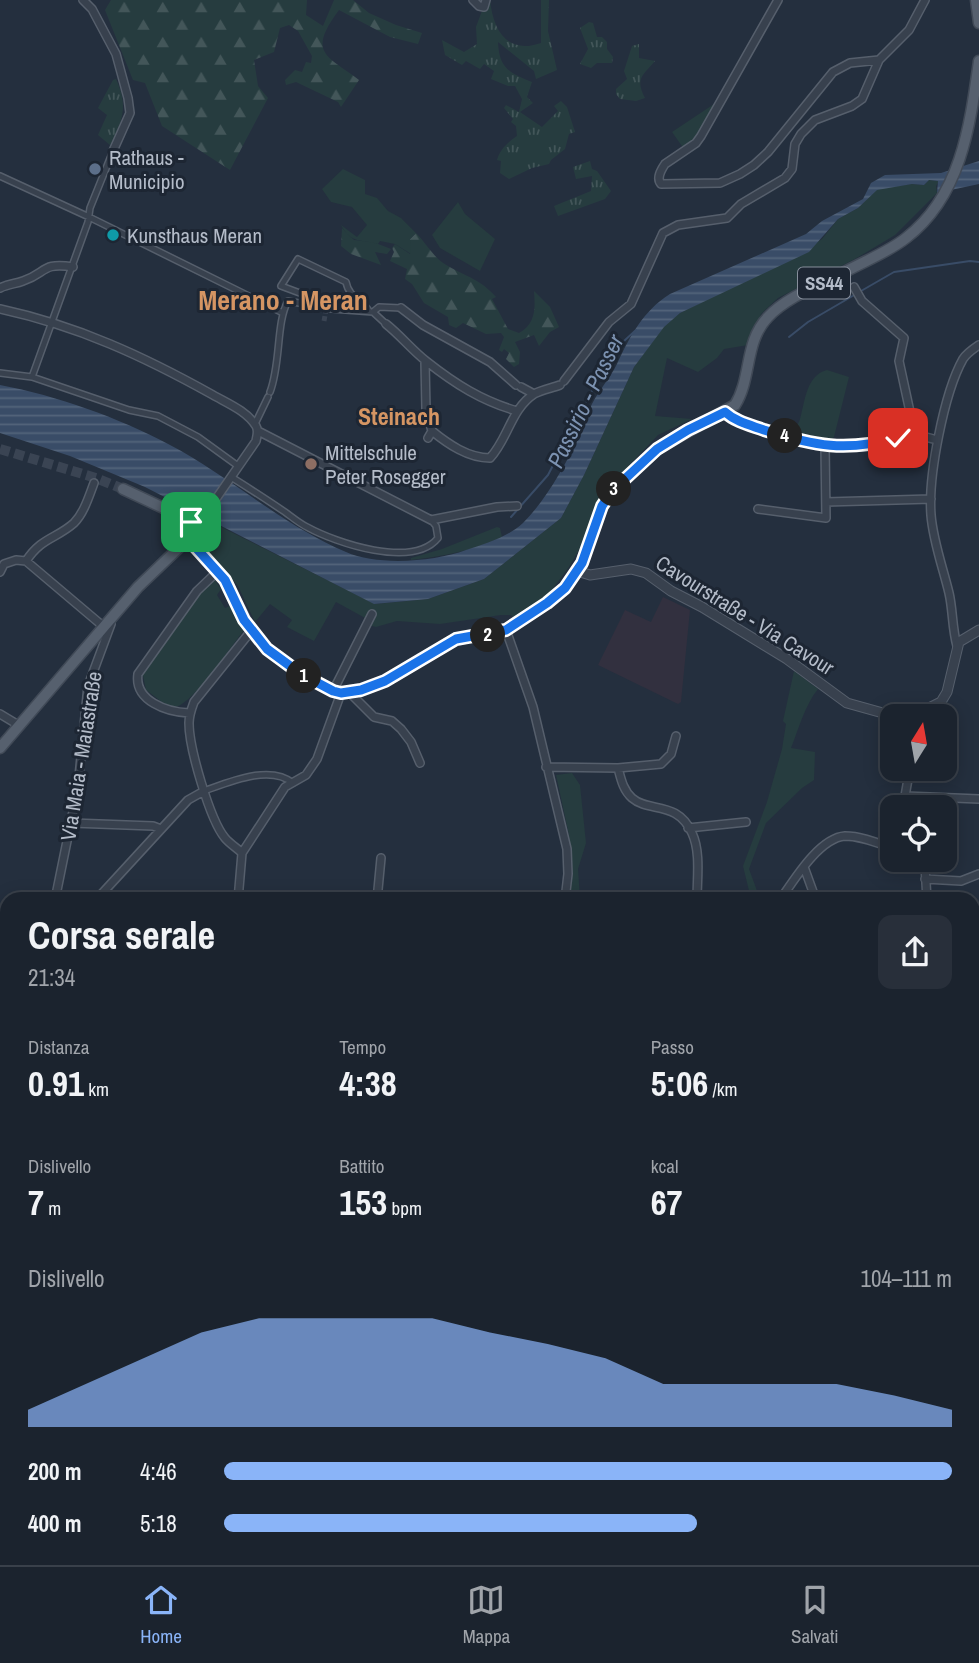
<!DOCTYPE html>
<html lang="it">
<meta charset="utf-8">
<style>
body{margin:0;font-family:"Archivo Narrow",sans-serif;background:#282f3a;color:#f1f3f6;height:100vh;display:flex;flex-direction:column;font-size:26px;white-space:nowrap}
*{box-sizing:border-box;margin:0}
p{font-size:23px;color:#a0a4aa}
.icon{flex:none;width:38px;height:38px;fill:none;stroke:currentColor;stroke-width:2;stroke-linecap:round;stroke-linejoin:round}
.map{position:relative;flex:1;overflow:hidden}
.sheet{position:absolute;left:0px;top:892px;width:980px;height:674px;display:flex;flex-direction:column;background:#1b232e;border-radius:21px 21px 0 0;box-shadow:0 4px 18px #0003,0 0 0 2px #39404a}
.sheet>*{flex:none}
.needle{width:46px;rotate:11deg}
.fabs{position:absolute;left:880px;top:704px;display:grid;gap:14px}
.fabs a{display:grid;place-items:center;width:77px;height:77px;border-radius:14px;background:#1b232e;box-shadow:0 4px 18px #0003,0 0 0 2px #39404a;font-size:35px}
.pin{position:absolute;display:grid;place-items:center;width:60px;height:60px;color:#fff;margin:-30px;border-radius:14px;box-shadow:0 4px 10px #0006}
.km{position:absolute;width:35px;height:35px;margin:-18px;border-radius:50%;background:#222;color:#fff;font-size:19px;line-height:35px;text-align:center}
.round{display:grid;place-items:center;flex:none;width:74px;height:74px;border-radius:14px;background:#282f3a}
.head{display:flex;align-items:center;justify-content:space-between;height:119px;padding:0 28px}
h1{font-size:38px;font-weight:700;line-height:52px}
.metrics{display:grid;grid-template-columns:repeat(3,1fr);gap:10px;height:119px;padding:7px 28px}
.metrics div{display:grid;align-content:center}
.metrics b{font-size:35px;font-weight:700}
.metrics small{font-size:19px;font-weight:400}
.metrics p{font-size:19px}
.chart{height:196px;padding:14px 28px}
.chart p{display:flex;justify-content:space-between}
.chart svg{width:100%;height:126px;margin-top:7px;fill:#8ab4f8;opacity:.7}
ul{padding:0 28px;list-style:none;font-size:23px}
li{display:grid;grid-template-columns:112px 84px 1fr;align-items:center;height:52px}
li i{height:18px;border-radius:9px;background:#8ab4f8}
.tab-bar{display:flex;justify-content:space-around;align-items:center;height:98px;border-top:2px solid #39404a;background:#1b232e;font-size:19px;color:#a0a4aa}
.tab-bar a{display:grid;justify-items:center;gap:4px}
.tab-bar .on{color:#8ab4f8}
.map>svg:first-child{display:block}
</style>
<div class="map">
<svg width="979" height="1565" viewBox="0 0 979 1565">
<defs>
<pattern id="grass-tufts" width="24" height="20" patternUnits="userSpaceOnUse" patternTransform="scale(1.75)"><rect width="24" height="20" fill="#263c3f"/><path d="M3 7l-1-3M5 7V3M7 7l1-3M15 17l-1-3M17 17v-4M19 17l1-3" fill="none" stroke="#435659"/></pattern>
<pattern id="forest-firs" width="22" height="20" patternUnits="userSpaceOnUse" patternTransform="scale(1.75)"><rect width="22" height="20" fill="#263c3f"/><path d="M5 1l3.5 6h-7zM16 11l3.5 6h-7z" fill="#435659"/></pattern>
<pattern id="water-rules" width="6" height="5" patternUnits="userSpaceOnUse" patternTransform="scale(1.75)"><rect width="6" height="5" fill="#394c67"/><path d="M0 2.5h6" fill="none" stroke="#53647b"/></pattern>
</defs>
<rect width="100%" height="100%" fill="#242f3e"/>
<!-- medical -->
<path fill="#32303f" d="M663,597L690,610L681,702L678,704L598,665L625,610L651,622Z"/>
<!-- grass -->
<path fill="url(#grass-tufts)" d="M486,0H490C493,30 507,55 541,43V0H549L548,31L557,70L536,79L534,71L498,42C499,68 509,73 532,82L527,97L533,103L520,112L542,127L558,111L554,106L561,101L567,107L575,132L569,134L565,149L551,160L549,164L532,168L509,179L500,173L501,161L497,160C500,149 508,142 517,136L516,126L511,122L513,119L504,108L506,105L519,112L522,99L515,86H508L491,79L494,71L484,64L480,69L466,61L462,65L445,55L442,40L464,52L477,44L476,27Z
M589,22L593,23L597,37H602L607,42V49L613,57L612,63H597L591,68L580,64L588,49L580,28Z
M639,44V58L655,61C642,76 635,79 645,98L636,101L620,99L616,94V89L627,79L624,71L632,46Z
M116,79C128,105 123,117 113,142L110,145L98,135L107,115L98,108L113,80Z
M590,161L592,169L597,171L611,191L605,199L558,216L554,206L591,191L592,176L576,179L573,167Z"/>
<!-- forest -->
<path fill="url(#forest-firs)" d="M111,0H307L306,15L323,26L334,0H353L369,13L396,25L422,33L418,44L390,37L339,10C307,53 326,55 359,80L341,107L338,102L296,82L286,85L285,80L295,70L302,72L306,62L311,63L312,56L298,31L289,25L280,28L274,52L254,60L258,86L268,98L230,170L162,126L145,83L133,80L105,10Z
M342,228L354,240L373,242L391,249L387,254L375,252L381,265L351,254L341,246Z
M416,233C427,244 434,259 448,266C467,277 480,279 496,297L492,299L508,329L519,333C537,323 535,306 534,291L550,307L559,327L550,332L539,346L534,335L515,342L520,352L519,364L514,367L506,359L509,353L504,349L502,352L499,350L504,337L501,333L486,334L463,323L456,328L449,325L448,317L424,303L412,284L405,279L407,269L390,261L394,252L392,248L395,244L410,254V239Z"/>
<!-- green -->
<path fill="#263c3f" d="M717,102L699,135L684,149L672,132Z
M343,169L365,180V194L377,198L388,211L401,218L416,233L410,239L411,254L395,244L380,241L378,244C360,239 351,244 341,225L357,237L367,225L352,207L331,202L322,189Z
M929,180L939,181L936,186L937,193L895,235L855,259L778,298L761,314L748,345L724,349L717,358L698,372L667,358L655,416L692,419L658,435L615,480L599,499L580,548L569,567L548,595L515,619L511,615H501L440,624L397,621L376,627L365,624L367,619L336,602L314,641L287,627L292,620L270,604L255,622L238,586L204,547V543L217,525L375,604L428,599L484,579L561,518L584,475L634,367L664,326L680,313L812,246L822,239L838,219L858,208L877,189L912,184L924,185Z
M458,202L465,214L495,239L480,271L440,248L432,235Z
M827,370L849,377L834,437L829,441L794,434C795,426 798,426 800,419C805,402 806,375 827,370Z
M497,527L500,528L502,537C473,551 443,556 411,560V558L442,549Z
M214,579L221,589L217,595L225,608L230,606L244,630C233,644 189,709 174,707C164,706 154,695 146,690L143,675L198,594Z
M794,671L818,689C805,705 799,728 791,748L815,752L814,780L802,788L766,823L749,869L760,899H751L743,866L767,802L782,749L786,724L783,721Z
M572,773L580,785L586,843L578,869L580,899H567L571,856L569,835L556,775Z"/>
<!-- water -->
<path fill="url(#water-rules)" d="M979,161V184L937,193L938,181L929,180L924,185L912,184L877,190L858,208L838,219L809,252L680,313L664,327L634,367L584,475L561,518L484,579L428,599L374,604L145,487L70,456L0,433V385C58,396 117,417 170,445C231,477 282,525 346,552C377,566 434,562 466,550C485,544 508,537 523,523C546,500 564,467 578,439C584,428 586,415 592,404C599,390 610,378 617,364C630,336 643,311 670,294L806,234L822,221L863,199L871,183L885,175L941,173Z"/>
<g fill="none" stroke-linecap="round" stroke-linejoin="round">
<!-- stream -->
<path stroke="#394c67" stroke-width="2" d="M861,291L894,272L970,261L979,262
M789,337L808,322L856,294
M511,517L548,475L597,381L613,362L624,341L636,330"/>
<!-- pedestrian-tunnel -->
<path stroke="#3a4453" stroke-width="5" stroke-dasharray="5 2.5" stroke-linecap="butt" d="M324,321L326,310"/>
<!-- primary-tunnel -->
<path stroke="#3a4453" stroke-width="10" stroke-dasharray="10 5" stroke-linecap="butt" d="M0,449L96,478L123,489"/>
<!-- pedestrian casing -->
<g stroke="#565f6c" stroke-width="8">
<path id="pedestrian" d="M0,176L89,217L283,313
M324,302L281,286L298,259L346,282C349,298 362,299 369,311
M333,304L350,303L356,300
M373,312L379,307L401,308
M373,312L386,324
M0,373L32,377L129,410L158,416L198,437L238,466
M32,377L88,222L90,208L113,151
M270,392C281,364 276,322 288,301L332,309L373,312
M255,424L268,397
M231,477C249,488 267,500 285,512C292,517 299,523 307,527C336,543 413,569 438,538L436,526L431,520
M204,791C229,782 270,764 293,783"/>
</g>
<!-- minor casing -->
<g stroke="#565f6c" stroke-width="10">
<path id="minor" d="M83,0L92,9L116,54L128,98L130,113L113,151
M473,0L479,6L484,7L486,0
M778,0L701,136L696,143L665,164C661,170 656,178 661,184L720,183L740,174L754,165L768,152L833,72L850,63L879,60
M854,287L862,301L904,338L899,361L915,435
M0,288C8,284 15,284 23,281C47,273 41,262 73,267
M401,308L423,325L490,362L516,385
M0,309C78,326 143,356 213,395C227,403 247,411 256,426C259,431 257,435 256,441L202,519L193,527
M386,324C400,335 412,350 426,361C455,384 482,401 517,411
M425,361L426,410L432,431L428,438
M564,381L609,322L631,304L663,233L678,225L727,218L741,204L785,178L792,169L795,144L801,134L815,120L852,106L862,99L879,60L909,30L925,0
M521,387L534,394
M725,412C751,435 833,450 867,446C883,444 899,435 915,435C922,436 930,438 937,440
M258,431L431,520L497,507L517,506
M432,431C448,444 468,458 490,458C508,439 511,409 534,394C541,390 552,388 560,385
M826,502L931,499
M758,509L826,518L825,446
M26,561C42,537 56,539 74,523C84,513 89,496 94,483
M26,561L104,627
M0,572L4,564L16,560L26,561
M506,630L533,707L567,849L568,874L565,900
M957,646C952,628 953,610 949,593C943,568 933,541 931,515C928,476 944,393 963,359C967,353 973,349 979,345
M333,691L372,614
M349,692L374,717L392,721L401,729L411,742L420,763
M189,713C167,712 134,701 138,674L197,591L218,571
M0,714L20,726
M934,716L941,702
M546,767L618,768L661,764L671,754L676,736
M618,768C621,779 623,790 632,798C649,813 677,800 692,833C701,852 697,879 697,900
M905,796L979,799
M906,807L905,796L910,768
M72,823L153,826L161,829
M688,828L746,822
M242,853C237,848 230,844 225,838C210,820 189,748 189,723C189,715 191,710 194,702L251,631
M922,859L925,866L927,900
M804,867L816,900
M925,879L961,881L979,874
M55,900L78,787L88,686L111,624
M96,900L188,800L204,791
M238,900L242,853L285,787L306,775L317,759L341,693
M377,900L381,858
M780,900C794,880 819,838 845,836C861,836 878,843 892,848
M0,974H7
M973,1026L979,1032
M0,1085L7,1084
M0,1217L7,1215
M973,1235L979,1236
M0,1355L7,1351
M973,1397L979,1391
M973,1463L979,1472
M119,1559L139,1565
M521,1559L522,1565
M859,1559L868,1565
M65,1565L74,1559
M311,1565L318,1559
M723,1565L730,1559"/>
</g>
<!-- tertiary casing -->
<g stroke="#565f6c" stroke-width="11">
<path id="tertiary" d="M577,571L590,575L631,569L646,573L671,591L702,607L787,659L847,703L890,715L929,708L941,702L947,692L959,642L979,630
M0,1265L7,1272
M0,1552L12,1565
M102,1565V1559"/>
</g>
<!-- primary casing -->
<g stroke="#414a57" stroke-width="13">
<path id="primary" d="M976,0L979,23
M188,539L225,580L251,631L267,649L301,674L333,691L341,693L361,690L385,681L456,639L506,630L547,603L565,588L582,563L602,506L612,491L657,449L735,405C752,378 744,342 768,317C787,297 817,286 841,274C862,262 887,253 906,238C961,196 970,126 979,61
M0,748L138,587L188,539L193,527L189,520L123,489"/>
</g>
<!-- pedestrian -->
<use href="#pedestrian" stroke="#38414e" stroke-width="5"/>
<!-- minor -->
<use href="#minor" stroke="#38414e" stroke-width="7"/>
<!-- tertiary -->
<use href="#tertiary" stroke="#38414e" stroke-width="9"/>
<!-- primary -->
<use href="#primary" stroke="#56606e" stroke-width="10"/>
</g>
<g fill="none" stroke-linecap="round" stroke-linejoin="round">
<!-- route casing -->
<g stroke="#fff" stroke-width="14">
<path id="route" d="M191,522L193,530L188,539L225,580L244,620L267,649L301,674L333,691L341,693L361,690L385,681L456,639L506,630L547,603L565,588L582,563L602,506L612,491L657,449L688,430L725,412C736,422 750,425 764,430C815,446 845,452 898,438"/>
</g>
<!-- route -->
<use href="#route" stroke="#1a73e8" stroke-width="9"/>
</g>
<!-- markers -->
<circle fill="#5c6f8a" stroke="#1d2633" stroke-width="2.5" cx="95" cy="169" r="7"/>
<circle fill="#0f9aa8" stroke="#1d2633" stroke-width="2.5" cx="113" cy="235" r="7"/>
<circle fill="#8d6e63" stroke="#1d2633" stroke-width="2.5" cx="311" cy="464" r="7"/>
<g text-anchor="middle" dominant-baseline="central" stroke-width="6" stroke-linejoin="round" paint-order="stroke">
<!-- shield labels -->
<rect fill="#1d2633" stroke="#878f9c" stroke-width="2" x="798" y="267.5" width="52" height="31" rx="5"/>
<g font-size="19" font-weight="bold" fill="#b4bcc9">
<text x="824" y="283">SS44</text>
</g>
<!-- poi labels -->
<g font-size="21" fill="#b4bcc9" stroke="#1d2633" text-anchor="start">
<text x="109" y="157">Rathaus -<tspan x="109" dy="24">Municipio</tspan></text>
<text x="127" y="235">Kunsthaus Meran</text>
<text x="325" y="452">Mittelschule<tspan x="325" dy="24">Peter Rosegger</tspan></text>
</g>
<!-- street labels -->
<g font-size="21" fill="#b4bcc9" stroke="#1d2633">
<text transform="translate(745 615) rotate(32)">Cavourstraße - Via Cavour</text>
<text transform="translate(81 756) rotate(-81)">Via Maia - Maiastraße</text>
</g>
<!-- water labels -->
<g font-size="23" font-style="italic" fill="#7c92b1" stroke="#1d2633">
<text transform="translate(585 401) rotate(-64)">Passirio - Passer</text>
</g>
<!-- quarter labels -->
<g font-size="24" font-weight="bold" fill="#d59563" stroke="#1d2633">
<text x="399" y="416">Steinach</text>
</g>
<!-- district labels -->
<g font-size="28" font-weight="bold" fill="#d59563" stroke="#1d2633">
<text x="283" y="300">Merano - Meran</text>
</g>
</g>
</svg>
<div class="fabs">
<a><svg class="needle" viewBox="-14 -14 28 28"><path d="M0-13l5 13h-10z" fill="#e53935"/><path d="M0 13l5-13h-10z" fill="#a0a4aa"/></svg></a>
<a><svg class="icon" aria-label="locate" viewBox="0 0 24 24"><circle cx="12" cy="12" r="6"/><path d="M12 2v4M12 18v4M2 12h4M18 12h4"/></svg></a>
</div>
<div class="pin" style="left:191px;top:522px;background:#1e9e55"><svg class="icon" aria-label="arrive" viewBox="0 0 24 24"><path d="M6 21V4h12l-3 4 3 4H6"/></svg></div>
<div class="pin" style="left:898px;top:438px;background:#d93025"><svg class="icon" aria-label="check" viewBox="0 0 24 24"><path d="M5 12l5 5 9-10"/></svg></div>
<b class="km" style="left:304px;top:676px">1</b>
<b class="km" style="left:488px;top:635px">2</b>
<b class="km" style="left:614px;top:489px">3</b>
<b class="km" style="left:785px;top:436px">4</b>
<section class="sheet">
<div class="head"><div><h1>Corsa serale</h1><p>21:34</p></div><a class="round"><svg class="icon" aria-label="share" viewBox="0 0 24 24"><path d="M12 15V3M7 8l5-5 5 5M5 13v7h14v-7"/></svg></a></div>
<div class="metrics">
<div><p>Distanza</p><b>0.91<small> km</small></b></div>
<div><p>Tempo</p><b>4:38</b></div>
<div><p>Passo</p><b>5:06<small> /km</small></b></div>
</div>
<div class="metrics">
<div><p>Dislivello</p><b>7<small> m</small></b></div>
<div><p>Battito</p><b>153<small> bpm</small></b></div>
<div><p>kcal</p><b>67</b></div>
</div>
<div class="chart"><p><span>Dislivello</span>104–111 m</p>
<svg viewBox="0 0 160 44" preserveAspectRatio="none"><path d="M0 44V38L10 29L20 20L30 11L40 6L50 6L60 6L70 6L80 11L90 15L100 20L110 29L120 29L130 29L140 29L150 33L160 38V44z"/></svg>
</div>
<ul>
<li><b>200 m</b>4:46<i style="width:100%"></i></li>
<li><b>400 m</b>5:18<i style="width:65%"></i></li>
</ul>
</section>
</div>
<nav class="tab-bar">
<a class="on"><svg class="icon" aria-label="home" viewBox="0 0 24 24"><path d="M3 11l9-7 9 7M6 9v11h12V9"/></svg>Home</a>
<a><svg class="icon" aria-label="map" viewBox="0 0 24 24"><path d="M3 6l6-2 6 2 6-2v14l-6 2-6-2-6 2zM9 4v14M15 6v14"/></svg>Mappa</a>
<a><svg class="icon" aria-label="saved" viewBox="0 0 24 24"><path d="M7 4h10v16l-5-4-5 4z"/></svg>Salvati</a>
</nav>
